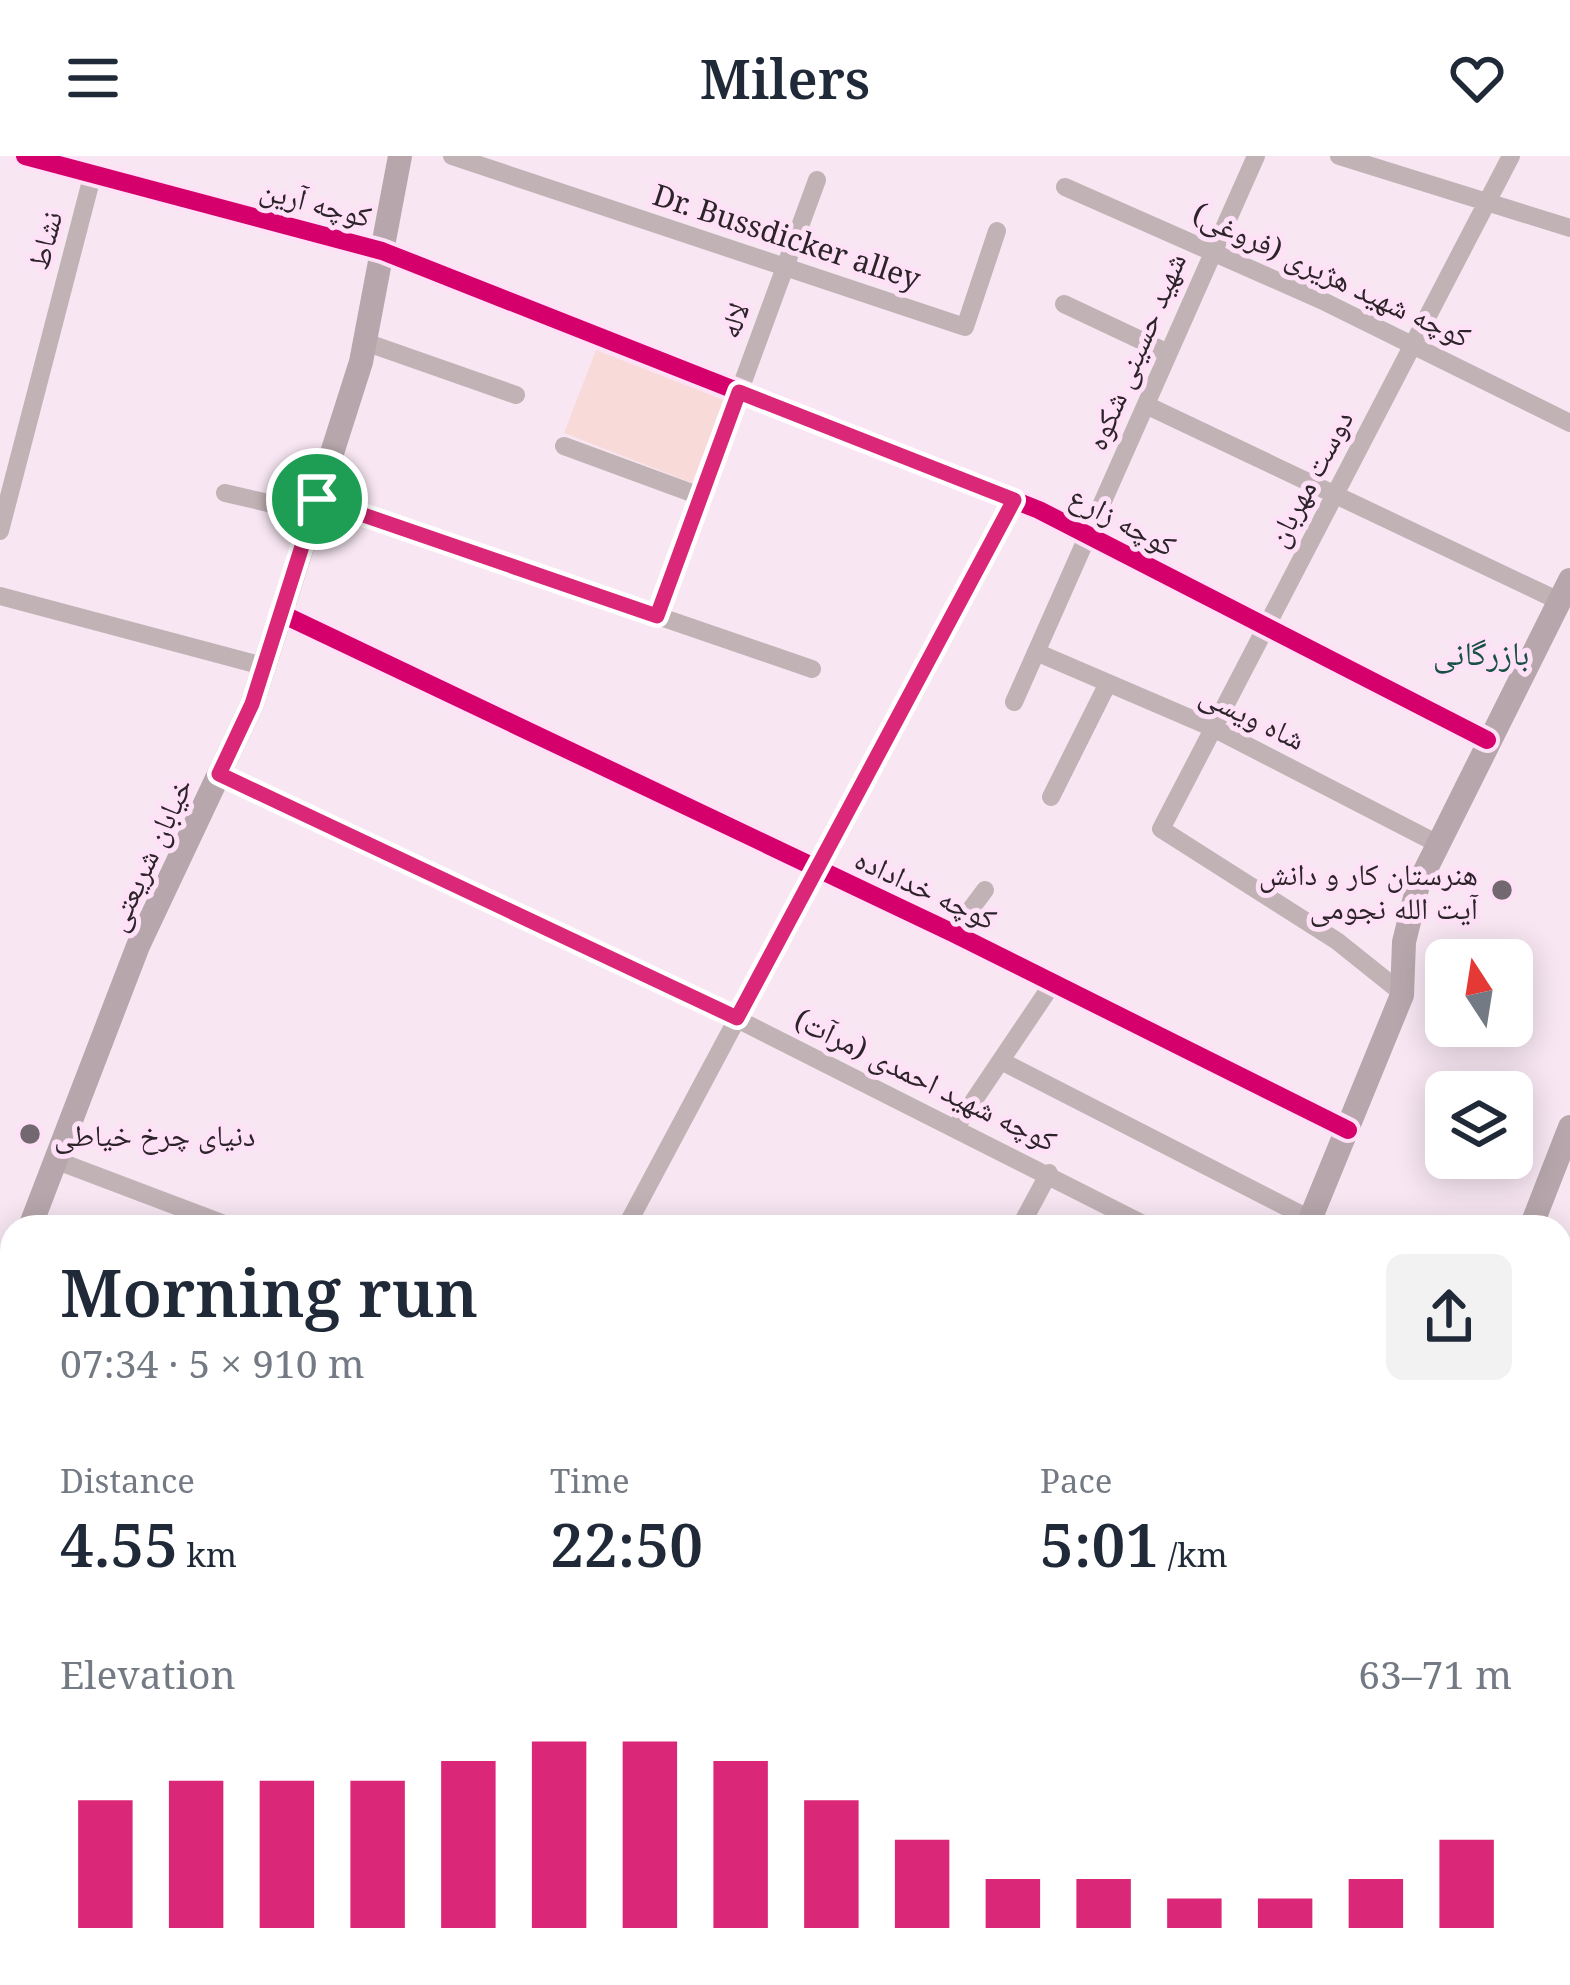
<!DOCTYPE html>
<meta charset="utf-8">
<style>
body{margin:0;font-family:"Noto Serif","Noto Naskh Arabic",serif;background:#f2f2f3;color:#1f2937;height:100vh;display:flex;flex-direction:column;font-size:45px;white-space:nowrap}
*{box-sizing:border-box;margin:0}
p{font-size:39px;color:#747a83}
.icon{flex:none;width:66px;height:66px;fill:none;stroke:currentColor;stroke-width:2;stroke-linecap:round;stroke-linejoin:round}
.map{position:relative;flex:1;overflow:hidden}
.drawer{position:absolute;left:0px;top:1059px;width:1572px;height:771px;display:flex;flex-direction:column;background:#fff;border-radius:36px 36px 0 0;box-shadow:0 6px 30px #0003}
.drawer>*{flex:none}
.needle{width:78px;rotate:348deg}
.controls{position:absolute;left:1425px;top:783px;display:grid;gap:24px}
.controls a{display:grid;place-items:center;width:108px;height:108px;border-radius:18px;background:#fff;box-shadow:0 6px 30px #0003;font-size:60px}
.pin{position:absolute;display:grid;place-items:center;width:102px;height:102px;color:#fff;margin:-51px;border:6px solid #fff;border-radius:50%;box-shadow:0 3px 12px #0007}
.round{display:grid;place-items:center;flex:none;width:126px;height:126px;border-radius:18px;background:#f2f2f3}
.headline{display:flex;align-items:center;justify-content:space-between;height:204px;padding:0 60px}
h1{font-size:66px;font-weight:600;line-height:90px}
.metrics{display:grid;grid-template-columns:repeat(3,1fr);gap:18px;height:204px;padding:12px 60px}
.metrics div{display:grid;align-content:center}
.metrics b{font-size:60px;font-weight:600}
.metrics small{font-size:33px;font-weight:400}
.metrics p{font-size:33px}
.chart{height:336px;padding:24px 60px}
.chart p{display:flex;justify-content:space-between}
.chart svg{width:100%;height:216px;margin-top:12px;stroke:#db2777;stroke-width:6}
header{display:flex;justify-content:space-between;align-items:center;height:156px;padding:0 60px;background:#fff;font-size:54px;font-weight:600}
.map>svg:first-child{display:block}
</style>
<header><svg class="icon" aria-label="menu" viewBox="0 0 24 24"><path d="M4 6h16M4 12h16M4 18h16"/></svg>Milers<svg class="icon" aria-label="heart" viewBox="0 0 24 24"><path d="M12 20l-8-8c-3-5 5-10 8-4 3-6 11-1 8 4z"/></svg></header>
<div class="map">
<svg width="1570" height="1829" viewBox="0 0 1570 1829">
<rect width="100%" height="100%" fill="#f8e7f3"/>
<!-- green -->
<path fill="#f8dbd9" d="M596,194L724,244L692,327L564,277Z"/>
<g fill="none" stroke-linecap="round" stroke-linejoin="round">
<!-- street -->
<path stroke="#c1b2b6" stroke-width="18" d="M25,0L382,95
M452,0L965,171L997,75
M1339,0L1570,72
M1065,31L1321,144L1570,267
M1064,148L1168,197
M365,186L516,239
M1146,249L1559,445
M564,290L700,340
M225,337L312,357
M317,343L812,513
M0,375L93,17
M0,440L263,510
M280,457L953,777L1348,974
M657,460L817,24
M1036,496L1213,572L1438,688
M1014,546L1256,0
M219,618L737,863L1149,1071
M1051,641L1108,527
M953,777L985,734
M1402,837L1337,785L1161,673L1511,0
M1001,905L1310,1063
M956,971L1053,827
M55,1004L232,1071
M627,1069L1014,344
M1020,1071L1049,1017
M1560,1091L1570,1100
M0,1298L12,1305
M1414,1818L1429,1829"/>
<!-- secondary -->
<path stroke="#b7a7ac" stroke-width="24" d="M382,95L1039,354L1487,584
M30,1071L138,790L252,548L361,206L400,0
M1307,1071L1402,839L1404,786L1418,729L1570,424
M1531,1071L1570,971
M0,1178L12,1128
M931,1829L940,1818
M971,1829L981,1818"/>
<!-- cycleway casing -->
<g stroke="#fee1f6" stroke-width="26">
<path id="cycleway" d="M25,0L382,95L1039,354L1487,584
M280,457L953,777L1348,974"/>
</g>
<!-- cycleway -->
<use href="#cycleway" stroke="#d6006c" stroke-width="18"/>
</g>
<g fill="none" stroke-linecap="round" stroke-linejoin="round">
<!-- route casing -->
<g stroke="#fff" stroke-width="24">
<path id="route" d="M739,236L1014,344L737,862L219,618L252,548L317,343L657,460Z"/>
</g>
<!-- route -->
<use href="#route" stroke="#db2777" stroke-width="15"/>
</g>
<!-- markers -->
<g fill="#746870" stroke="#fee1f6" stroke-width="4.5">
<circle cx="1502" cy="734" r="12"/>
<circle cx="30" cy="978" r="12"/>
</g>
<g text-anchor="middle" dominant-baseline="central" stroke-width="10" stroke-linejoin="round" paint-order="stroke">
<!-- street labels -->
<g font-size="30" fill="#2d232a" stroke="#fee1f6">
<text transform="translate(316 46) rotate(15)">کوچه آرین</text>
<text transform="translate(787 80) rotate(18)">Dr. Bussdicker alley</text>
<text transform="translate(44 84) rotate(-75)">نشاط</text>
<text transform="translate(1332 118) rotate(25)">کوچه شهید هژیری (فروغی)</text>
<text transform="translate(733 164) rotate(-70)">لاله</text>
<text transform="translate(1135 195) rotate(-67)">شهید حسینی شکوه</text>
<text transform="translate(1309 322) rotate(-62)">دوست مهربان</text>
<text transform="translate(1123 364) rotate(28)">کوچه زارع</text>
<text transform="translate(1253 560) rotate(26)">شاه ویسی</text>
<text transform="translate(148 698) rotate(-65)">خیابان شریعتی</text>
<text transform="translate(926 732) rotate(25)">کوچه خداداده</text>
<text transform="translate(926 923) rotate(26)">کوچه شهید احمدی (مرآت)</text>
</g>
<!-- poi labels -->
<g font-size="30" fill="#2d232a" stroke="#fee1f6" text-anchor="end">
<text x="1478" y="717">هنرستان کار و دانش<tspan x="1478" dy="34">آیت الله نجومی</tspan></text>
<text x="54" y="978" text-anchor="start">دنیای چرخ خیاطی</text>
</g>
<!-- neighbourhood labels -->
<g font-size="33" fill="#185046" stroke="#fee1f6">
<text x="1481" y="496">بازرگانی</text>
</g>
</g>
</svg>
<div class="controls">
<a><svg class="needle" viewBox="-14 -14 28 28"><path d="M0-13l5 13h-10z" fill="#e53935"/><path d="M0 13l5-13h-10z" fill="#747a83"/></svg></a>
<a><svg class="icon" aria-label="layers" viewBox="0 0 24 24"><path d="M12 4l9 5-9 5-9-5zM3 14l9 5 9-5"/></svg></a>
</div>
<div class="pin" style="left:317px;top:343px;background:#1e9e55"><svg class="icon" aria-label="arrive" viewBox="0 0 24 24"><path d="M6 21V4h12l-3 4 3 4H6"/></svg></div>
<section class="drawer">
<div class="headline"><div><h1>Morning run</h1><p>07:34 · 5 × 910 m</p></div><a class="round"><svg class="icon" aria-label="share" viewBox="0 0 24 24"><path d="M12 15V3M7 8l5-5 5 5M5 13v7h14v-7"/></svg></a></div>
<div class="metrics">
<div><p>Distance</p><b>4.55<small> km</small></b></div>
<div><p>Time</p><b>22:50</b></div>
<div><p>Pace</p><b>5:01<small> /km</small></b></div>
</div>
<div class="chart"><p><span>Elevation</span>63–71 m</p>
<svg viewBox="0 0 160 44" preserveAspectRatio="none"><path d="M5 44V18M15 44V14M25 44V14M35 44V14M45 44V10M55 44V6M65 44V6M75 44V10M85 44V18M95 44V26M105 44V34M115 44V34M125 44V38M135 44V38M145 44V34M155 44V26"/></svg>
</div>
</section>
</div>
